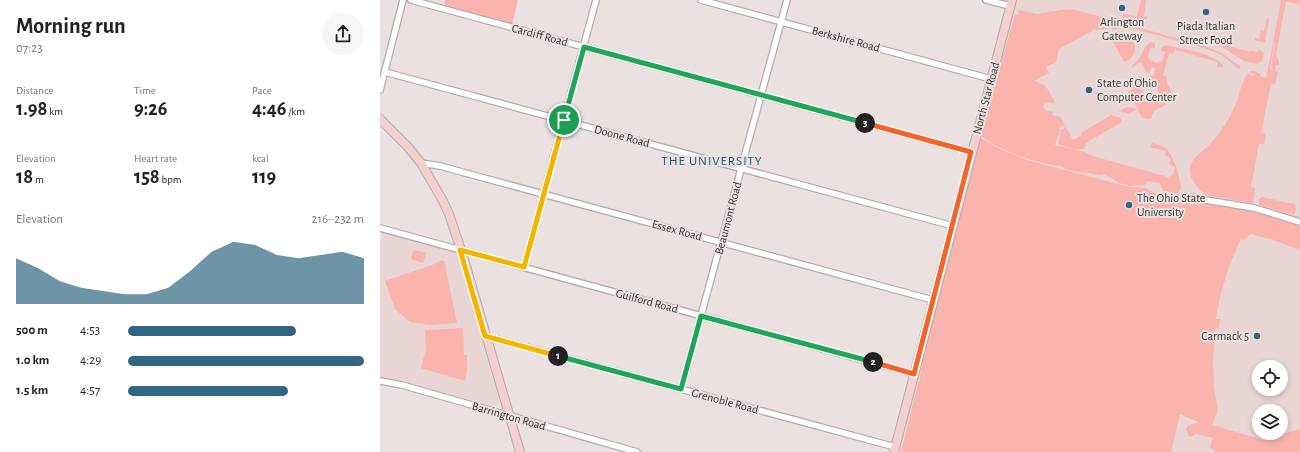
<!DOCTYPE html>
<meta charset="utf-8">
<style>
body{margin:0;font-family:"Alegreya Sans",sans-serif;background:#f6f6f6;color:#222;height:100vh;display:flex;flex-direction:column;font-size:15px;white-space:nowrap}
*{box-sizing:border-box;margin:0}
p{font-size:13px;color:#767676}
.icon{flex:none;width:22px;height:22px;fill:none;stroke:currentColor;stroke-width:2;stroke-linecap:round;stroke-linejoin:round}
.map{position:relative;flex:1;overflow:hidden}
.details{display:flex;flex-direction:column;background:#fff;width:380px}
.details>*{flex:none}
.buttons{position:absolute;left:872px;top:360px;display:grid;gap:8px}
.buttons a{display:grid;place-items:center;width:36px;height:36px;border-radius:50%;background:#fff;box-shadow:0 2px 6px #0003;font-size:20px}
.pin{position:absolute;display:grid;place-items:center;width:34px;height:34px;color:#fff;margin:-17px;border:2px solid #fff;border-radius:50%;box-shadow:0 1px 4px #0007}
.km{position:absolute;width:20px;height:20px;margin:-10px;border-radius:50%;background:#222;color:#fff;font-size:11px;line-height:20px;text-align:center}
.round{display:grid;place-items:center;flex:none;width:42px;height:42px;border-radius:21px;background:#f6f6f6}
.headline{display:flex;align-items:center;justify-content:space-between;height:68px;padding:0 16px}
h1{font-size:22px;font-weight:600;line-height:30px}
.figures{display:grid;grid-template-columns:repeat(3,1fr);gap:6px;height:68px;padding:4px 16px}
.figures div{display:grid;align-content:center}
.figures b{font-size:20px;font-weight:600}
.figures small{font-size:11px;font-weight:400}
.figures p{font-size:11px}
.chart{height:112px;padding:8px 16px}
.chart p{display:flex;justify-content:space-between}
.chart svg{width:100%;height:72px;margin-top:4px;fill:#326783;opacity:.7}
ul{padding:0 16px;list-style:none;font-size:13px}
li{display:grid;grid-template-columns:64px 48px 1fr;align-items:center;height:30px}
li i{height:10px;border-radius:5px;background:#326783}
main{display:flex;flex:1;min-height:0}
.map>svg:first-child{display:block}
</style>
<main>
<section class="details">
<div class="headline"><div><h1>Morning run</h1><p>07:23</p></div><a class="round"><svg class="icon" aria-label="share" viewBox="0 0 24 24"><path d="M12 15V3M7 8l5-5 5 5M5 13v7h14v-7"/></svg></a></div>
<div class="figures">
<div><p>Distance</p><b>1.98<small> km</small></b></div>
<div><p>Time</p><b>9:26</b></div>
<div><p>Pace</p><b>4:46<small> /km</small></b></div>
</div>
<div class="figures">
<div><p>Elevation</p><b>18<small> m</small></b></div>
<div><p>Heart rate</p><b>158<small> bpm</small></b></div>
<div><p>kcal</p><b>119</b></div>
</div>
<div class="chart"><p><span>Elevation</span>216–232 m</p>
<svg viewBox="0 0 160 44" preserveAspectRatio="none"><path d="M0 44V16L10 22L20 30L30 34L40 36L50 38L60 38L70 34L80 24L90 12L100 6L110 8L120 14L130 16L140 14L150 12L160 16V44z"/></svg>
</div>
<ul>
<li><b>500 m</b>4:53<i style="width:71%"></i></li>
<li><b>1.0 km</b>4:29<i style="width:100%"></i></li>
<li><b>1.5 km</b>4:57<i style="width:68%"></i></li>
</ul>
</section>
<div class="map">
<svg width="920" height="452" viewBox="0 0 920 452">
<rect width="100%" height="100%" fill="#eae1e0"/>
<!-- built -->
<path fill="#e8d5d4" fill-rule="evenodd" d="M632,0H893V1V0H920V452H514ZM879,367H901V389H879ZM879,411H901V433H879Z
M3,231L77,252L119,400L118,405L116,407L110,408L105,404L21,381L0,378V248Z"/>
<!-- green -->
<path fill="#fbb3ae" d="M65,0H138L132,24L64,6Z
M761,0H766L764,17L767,16V18L762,22L743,17V14L726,9L757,17Z
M901,0H920V5L906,1L896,54L899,62V65H896L895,69L898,71L893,70L891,67L895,43H893Z
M688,9L696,10L828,47L841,53L861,67L859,69L840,54L830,50L755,29L740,28L733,30L732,28L716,30L714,28L712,31L679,49L676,62L666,67L669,73L654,81L665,85L676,104L668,102L665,103L663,106L665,110L673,112L672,115L680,117L685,125L679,128L680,130L675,145L705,152L708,154L716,157L788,177L793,175L795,167L789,164L791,159L785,155L786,151L770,147L772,143C775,144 779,145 782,146C794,153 799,174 801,187L798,193L791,194L784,192L779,183L767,181L765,185L749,186L739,183L725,174L721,175L687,170L680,166L670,165L641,157L612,144L600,135L632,15L633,14L607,111L635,15L638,14L639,10L657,14Z
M887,18L889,19L885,42L886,43L875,40V38L879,39L881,30L884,31Z
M741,35L750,37C759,47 756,57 744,62L731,38Z
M831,37V42L835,41L837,43L870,52L871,48V51L877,52L879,51L877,49L882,51L884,54L882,60L877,64L864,61L847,50L831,42L829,39Z
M771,42L775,43V48H770L768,58L770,59L771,61L778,63L780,61L782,62L785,52L781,51C781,47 783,46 786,45C801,49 836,53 844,67H837L838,62L795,50L793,54L789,53L783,75L786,76L787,83L792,94C790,98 788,102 785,105C779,109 771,110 772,118L770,119L762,118L757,109L749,114L739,111L747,107L758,109L748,92L753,89L750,84L756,80L768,101L780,95L770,77L774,74L775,68L771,67L770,72L767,73L761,62L753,67L752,66L761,56L765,47Z
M893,44H894L890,68L892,70L898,72L895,84H891L881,133L885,134L886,136L884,144H879L871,187L875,188L873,202L871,203L826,195C818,190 808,177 810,167C813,157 822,152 828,146C833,141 838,135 842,129C848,120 853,111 857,101C860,91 862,82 868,73L873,76L874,75L869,72L874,71L880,74L881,77L886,78Z
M731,115L741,118L742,122L706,143L705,148C698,152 686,147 678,144L681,130L686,127L693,140L702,135L701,133Z
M599,137L618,148L647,160L749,187L765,188L783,197H808V200C846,203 884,213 920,226V250L893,240L871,234L864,240L861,239C849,264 840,291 836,319H840L839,328H835L833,363L834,388L838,410L832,425L883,440L920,429V452H835L834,450L832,449L830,447L833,438L816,434L813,436L809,437L806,429C808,424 812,424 817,423L818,422L800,414L791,452H521L541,372V360Z
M882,197L914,204L916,206L915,213L913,215L879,205V199Z
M33,250L46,253L43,263L31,259Z
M62,260L65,262L67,275L77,323L51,325L30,322L15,309L5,281L52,265Z
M83,328L84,355H87V372L85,381L41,368L46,349L45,330Z"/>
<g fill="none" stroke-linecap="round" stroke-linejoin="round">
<!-- street casing -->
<g stroke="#b5acac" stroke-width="8">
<path id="street" d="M31,0L591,152
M321,0L611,79
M606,0L630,6
M5,72L573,226
M0,90L23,0
M41,163L60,166L553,300
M808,197L874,208L920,222
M0,228L534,374
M144,267L216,0
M105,336L515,447
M0,381L22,385L257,452
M301,389L407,0"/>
</g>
<!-- secondary casing -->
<g stroke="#b5acac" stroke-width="10">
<path id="secondary" d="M0,119L28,147L41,163L63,201L69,214L83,256L140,452
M514,452L632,0"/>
</g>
<!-- street -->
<use href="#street" stroke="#fff" stroke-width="5.5"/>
<!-- secondary -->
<use href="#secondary" stroke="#f3cfce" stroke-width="8"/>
</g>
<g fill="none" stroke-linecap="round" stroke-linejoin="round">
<!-- split-1 casing -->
<g stroke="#fff" stroke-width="8">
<path id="split-1" d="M178,356L105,336L80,250L144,267L184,120"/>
</g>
<!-- split-2 casing -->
<g stroke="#fff" stroke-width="8">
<path id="split-2" d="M178,356L301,389L321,316L493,362"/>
</g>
<!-- split-3 casing -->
<g stroke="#fff" stroke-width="8">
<path id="split-3" d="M485,123L591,152L534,374L493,362"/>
</g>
<!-- split-4 casing -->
<g stroke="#fff" stroke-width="8">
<path id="split-4" d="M184,120L204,47L485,123"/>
</g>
<!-- split-1 -->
<use href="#split-1" stroke="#f5b400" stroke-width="5"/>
<!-- split-2 -->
<use href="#split-2" stroke="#22a559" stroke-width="5"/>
<!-- split-3 -->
<use href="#split-3" stroke="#f0652b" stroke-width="5"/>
<!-- split-4 -->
<use href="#split-4" stroke="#22a559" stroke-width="5"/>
</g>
<!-- markers -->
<g fill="#326783" stroke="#eae1e0" stroke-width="1.5">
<circle cx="742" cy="8" r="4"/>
<circle cx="826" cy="12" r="4"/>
<circle cx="709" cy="90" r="4"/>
<circle cx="749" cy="205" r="4"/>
<circle cx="877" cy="336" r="4"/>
</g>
<g text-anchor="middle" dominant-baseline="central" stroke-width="4" stroke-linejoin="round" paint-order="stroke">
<!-- poi labels -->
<g font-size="12" fill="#3a3636" stroke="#eae1e0">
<text x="742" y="22">Arlington<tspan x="742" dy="14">Gateway</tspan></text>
<text x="826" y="26">Piada Italian<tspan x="826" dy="14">Street Food</tspan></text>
<text x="717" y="83" text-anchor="start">State of Ohio<tspan x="717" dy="14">Computer Center</tspan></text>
<text x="757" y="198" text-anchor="start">The Ohio State<tspan x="757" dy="14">University</tspan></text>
<text x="869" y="336" text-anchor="end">Carmack 5</text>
</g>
<!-- street labels -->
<g font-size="12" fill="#3a3636" stroke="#eae1e0">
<text transform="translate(160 35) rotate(15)">Cardiff Road</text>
<text transform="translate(466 39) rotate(15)">Berkshire Road</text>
<text transform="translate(606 98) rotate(-75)">North Star Road</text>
<text transform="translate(242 136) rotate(15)">Doone Road</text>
<text transform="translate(348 218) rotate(-75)">Beaumont Road</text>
<text transform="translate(297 230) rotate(15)">Essex Road</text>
<text transform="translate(267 301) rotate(15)">Guilford Road</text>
<text transform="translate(345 401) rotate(15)">Grenoble Road</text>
<text transform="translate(129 416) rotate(16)">Barrington Road</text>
</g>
<!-- neighbourhood labels -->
<g font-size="13" letter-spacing="1" fill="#175876" stroke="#eae1e0">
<text x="332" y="161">THE UNIVERSITY</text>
</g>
</g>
</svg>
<div class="buttons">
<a><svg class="icon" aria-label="locate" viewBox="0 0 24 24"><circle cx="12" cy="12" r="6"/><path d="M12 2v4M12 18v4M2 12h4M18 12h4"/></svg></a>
<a><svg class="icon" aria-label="layers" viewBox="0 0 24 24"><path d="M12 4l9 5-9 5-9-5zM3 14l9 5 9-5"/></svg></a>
</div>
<div class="pin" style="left:184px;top:120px;background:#1e9e55"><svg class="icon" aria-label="arrive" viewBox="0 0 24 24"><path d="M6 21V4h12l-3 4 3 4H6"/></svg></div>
<b class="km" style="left:178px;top:356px">1</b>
<b class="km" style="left:493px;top:362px">2</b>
<b class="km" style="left:485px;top:123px">3</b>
</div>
</main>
